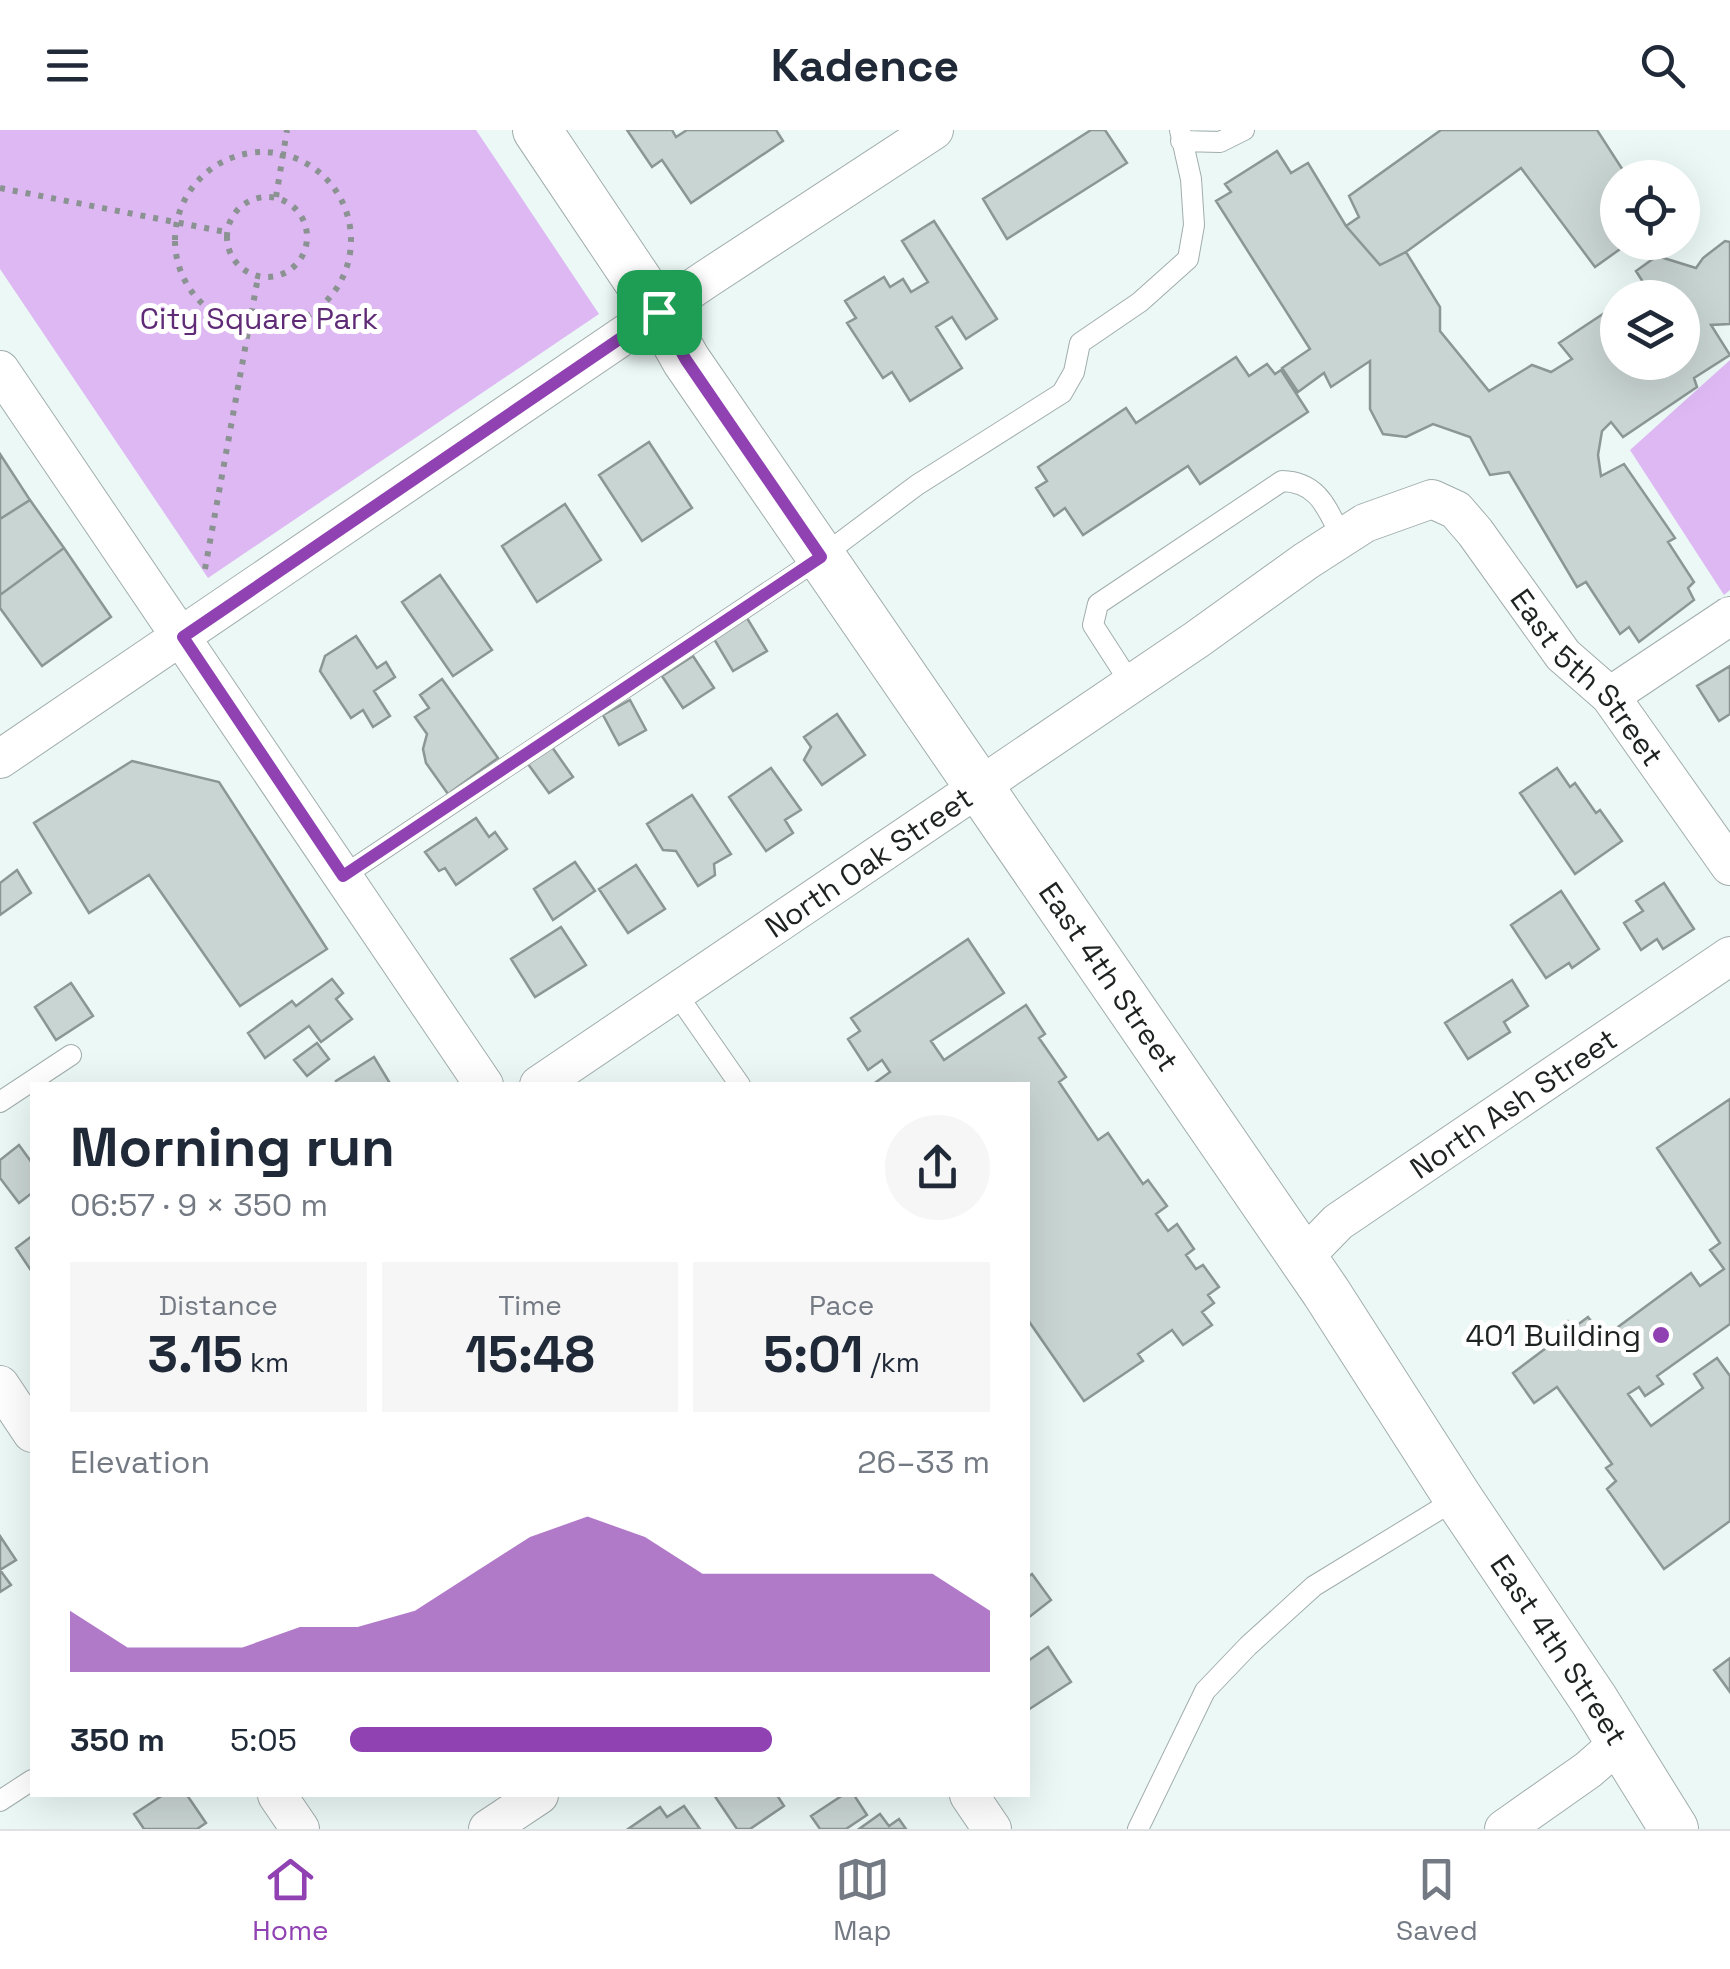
<!DOCTYPE html>
<meta charset="utf-8">
<style>
body{margin:0;font-family:"Space Grotesk",sans-serif;background:#f6f6f7;color:#1f2937;height:100vh;display:flex;flex-direction:column;font-size:38px;white-space:nowrap}
*{box-sizing:border-box;margin:0}
p{font-size:32px;color:#747a83}
.icon{flex:none;width:55px;height:55px;fill:none;stroke:currentColor;stroke-width:2;stroke-linecap:round;stroke-linejoin:round}
.map{position:relative;flex:1;overflow:hidden}
.drawer{position:absolute;left:30px;top:952px;width:1000px;height:715px;display:flex;flex-direction:column;background:#fff;border-radius:0px;box-shadow:0 10px 40px #0002}
.drawer>*{flex:none}
.fabs{position:absolute;left:1600px;top:30px;display:grid;gap:20px}
.fabs a{display:grid;place-items:center;width:100px;height:100px;border-radius:50%;background:#fff;box-shadow:0 10px 40px #0002;font-size:50px}
.pin{position:absolute;display:grid;place-items:center;width:85px;height:85px;color:#fff;margin:-42px;border-radius:20px;box-shadow:0 5px 15px #0006}
.round{display:grid;place-items:center;flex:none;width:105px;height:105px;border-radius:52px;background:#f6f6f7}
.head{display:flex;align-items:center;justify-content:space-between;height:170px;padding:0 40px}
h1{font-size:55px;font-weight:600;line-height:75px}
.stats{display:grid;grid-template-columns:repeat(3,1fr);gap:15px;height:170px;padding:10px 40px}
.stats div{display:grid;align-content:center;border-radius:0px;background:#f6f6f7;text-align:center}
.stats b{font-size:50px;font-weight:600}
.stats small{font-size:28px;font-weight:400}
.stats p{font-size:28px}
.chart{height:280px;padding:20px 40px}
.chart p{display:flex;justify-content:space-between}
.chart svg{width:100%;height:180px;margin-top:10px;fill:#9042b2;opacity:.7}
ul{padding:0 40px;list-style:none;font-size:32px}
li{display:grid;grid-template-columns:160px 120px 1fr;align-items:center;height:75px}
li i{height:25px;border-radius:12px;background:#9042b2}
header{display:flex;justify-content:space-between;align-items:center;height:130px;padding:0 40px;background:#fff;font-size:45px;font-weight:600}
.tab-bar{display:flex;justify-content:space-around;align-items:center;height:140px;border-top:2px solid #e0e1e3;background:#fff;font-size:28px;color:#747a83}
.tab-bar a{display:grid;justify-items:center;gap:5px}
.tab-bar .active{color:#9042b2}
.map>svg:first-child{display:block}
</style>
<header><svg class="icon" aria-label="menu" viewBox="0 0 24 24"><path d="M4 6h16M4 12h16M4 18h16"/></svg>Kadence<svg class="icon" aria-label="search" viewBox="0 0 24 24"><circle cx="10" cy="10" r="6"/><path d="M15 15l6 6"/></svg></header>
<div class="map">
<svg width="1730" height="1699" viewBox="0 0 1730 1699">
<rect width="100%" height="100%" fill="#ebf8f6"/>
<!-- green -->
<path fill="#deb8f3" d="M0,0H476L599,184L208,448L0,139Z
M1730,230V460L1724,465L1630,320Z"/>
<!-- building -->
<path fill="#c9d5d3" stroke="#8b9695" stroke-width="2.5" d="M627,0H672L676,7L687,0H776L783,11L691,73L662,30L652,37Z
M1091,0H1105L1127,33L1007,109L983,69Z
M1441,0H1597L1628,48H1618V112H1630L1595,137L1521,38L1406,122L1380,135L1346,96L1359,87L1349,66Z
M1277,21L1291,43L1308,33L1346,96L1380,135L1406,122L1440,177V201L1489,261L1532,235L1551,242L1572,229L1559,213L1618,174V232H1682V168H1653L1636,141L1657,126L1696,138L1703,128L1725,111L1730,112V194L1711,195L1730,225L1694,248L1697,257L1623,307L1611,292L1602,301L1598,325L1601,346L1624,334L1675,408L1668,412L1694,452L1688,458L1694,470L1639,512L1629,497L1620,504L1586,452L1577,457L1509,342L1490,345L1470,307L1433,294L1406,307L1383,304L1370,279V231L1331,257L1324,243L1298,262L1282,238L1310,219L1216,71L1231,62L1225,54Z
M934,91L997,189L966,209L952,187L936,197L962,238L910,271L892,242L883,248L847,193L856,188L845,171L884,147L890,157L903,149L911,162L928,152L902,111Z
M1236,227L1249,246L1267,234L1275,244L1281,240L1308,282L1200,354L1188,336L1083,405L1065,378L1054,386L1036,358L1047,351L1038,337L1126,278L1136,293Z
M649,312L692,378L642,411L599,345Z
M0,324L30,370L0,389Z
M30,370L64,418L0,465V389Z
M565,374L601,430L537,472L502,416Z
M64,418L111,487L42,536L0,478V465Z
M440,445L492,520L453,546L402,472Z
M747,488L767,521L733,541L714,509Z
M356,506L377,538L386,532L395,547L374,561L390,586L373,597L363,580L351,588L320,541L325,526Z
M693,526L714,558L683,578L662,546Z
M1730,536V584L1719,591L1697,556Z
M442,549L498,628L448,664L426,633L423,619L427,604L415,587L429,578L420,565Z
M630,570L646,600L619,615L603,585Z
M837,584L865,625L822,655L804,630L811,617L804,607Z
M552,617L573,647L549,663L528,634Z
M132,631L219,652L327,819L240,876L149,745L89,783L34,693Z
M771,638L801,680L785,690L793,703L766,721L729,667Z
M1557,638L1570,657L1575,653L1596,683L1600,680L1622,711L1575,744L1520,663Z
M692,665L731,724L714,734L715,745L698,756L676,721L663,720L647,694Z
M476,688L489,707L495,702L507,719L456,755L445,738L439,741L425,722Z
M575,732L595,761L553,790L534,759Z
M636,735L665,779L628,803L599,759Z
M17,740L31,763L0,785V753Z
M1664,753L1694,799L1663,819L1657,809L1641,820L1624,793L1643,781L1636,771Z
M1561,761L1599,819L1572,838L1569,833L1546,848L1511,795Z
M561,797L586,835L535,867L511,829Z
M968,809L1004,863L931,911L944,930L1026,875L1045,904L1039,908L1066,947L1059,952L1098,1010L1108,1003L1143,1054L1148,1050L1167,1076L1156,1084L1168,1101L1177,1094L1194,1119L1186,1125L1196,1139L1203,1135L1219,1157L1208,1165L1214,1173L1202,1182L1212,1195L1183,1215L1172,1200L1138,1224L1143,1231L1084,1271L1028,1190V955H872L890,942L882,930L868,940L848,909L860,901L851,888Z
M332,849L343,863L336,869L352,889L321,912L309,896L265,928L248,903L292,871L296,876Z
M1512,850L1528,876L1504,892L1510,902L1468,929L1445,893Z
M71,853L93,886L56,910L35,877Z
M317,913L329,929L307,946L294,930Z
M374,927L391,955H338L336,951Z
M1730,969V1194L1657,1246L1663,1254L1645,1266L1639,1257L1628,1264L1651,1296L1703,1258L1694,1244L1717,1228L1730,1246V1391L1664,1439L1607,1359L1616,1351L1606,1338L1612,1334L1557,1257L1534,1273L1513,1243L1558,1209L1553,1202L1568,1191L1576,1196L1588,1187L1603,1208L1691,1143L1700,1156L1724,1139L1710,1120L1720,1113L1657,1018Z
M19,1015L32,1033V1063L19,1073L0,1048V1030Z
M32,1106V1142L16,1118Z
M0,1406L16,1430L0,1440L11,1455L0,1462Z
M1032,1444L1051,1470L1028,1488V1447Z
M1048,1517L1071,1552L1028,1580V1531Z
M1730,1528V1562L1714,1540Z
M163,1665H187L206,1693L197,1699H144L134,1684Z
M714,1665H777L784,1676L750,1699H737Z
M843,1665H854L867,1685L846,1699H820L811,1686Z
M684,1676L700,1699H628L660,1677L667,1687Z
M880,1684L889,1696L899,1689L906,1699H859Z"/>
<g fill="none" stroke-linecap="round" stroke-linejoin="round">
<!-- service casing -->
<g stroke="#a1adac" stroke-width="22">
<path id="service" d="M1181,11L1220,12L1244,0
M1131,554L1093,495L1098,474L1282,351C1319,352 1327,379 1342,408
M343,746L821,427L917,355L1062,263L1074,242L1080,213L1140,172L1188,129L1194,95L1191,49L1180,0
M676,863L740,955
M0,972L71,925
M0,1671L32,1650
M1138,1699L1205,1561L1248,1516L1314,1456L1458,1368"/>
</g>
<!-- minor casing -->
<g stroke="#a1adac" stroke-width="40">
<g id="minor">
<path d="M0,240L484,955"/>
<path d="M1610,566L1730,486"/>
<path d="M0,629L705,150L934,0"/>
<path id="s1" d="M539,955L1196,510L1306,431L1365,393L1432,369L1456,380L1475,402L1563,525L1610,566L1730,736"/>
<path id="s2" d="M1303,1128L1338,1092L1730,826"/>
<path d="M0,1255L32,1303"/>
<path d="M277,1665L300,1699"/>
<path d="M969,1665L992,1699"/>
<path d="M488,1699L539,1665"/>
<path d="M1504,1699L1588,1640L1620,1612"/>
</g>
</g>
<!-- tertiary casing -->
<g stroke="#a1adac" stroke-width="50">
<g id="tertiary">
<path id="s3" d="M537,0L659,182L686,230L1326,1162L1458,1368L1594,1570L1674,1699"/>
</g>
</g>
<!-- path -->
<path stroke="#8a9391" stroke-width="6" stroke-dasharray="5 8" stroke-linecap="butt" d="M175 110a88 88 0 1 1 176 0a88 88 0 1 1-176 0Z
M0,58L226,102
M227 107a40 40 0 1 1 80 0a40 40 0 1 1-80 0Z
M276,67L287,0
M205,439L258,147"/>
<!-- service -->
<use href="#service" stroke="#fff" stroke-width="20"/>
<!-- minor -->
<use href="#minor" stroke="#fff" stroke-width="38"/>
<!-- tertiary -->
<use href="#tertiary" stroke="#fff" stroke-width="48"/>
</g>
<g fill="none" stroke-linecap="round" stroke-linejoin="round">
<!-- route casing -->
<g stroke="#fff" stroke-width="20">
<path id="route" d="M659,182L686,230L821,427L343,746L183,507Z"/>
</g>
<!-- route -->
<use href="#route" stroke="#9042b2" stroke-width="12"/>
</g>
<!-- markers -->
<circle fill="#9042b2" stroke="#fff" stroke-width="4" cx="1661" cy="1205" r="10"/>
<g text-anchor="middle" dominant-baseline="central" stroke-width="10" stroke-linejoin="round" paint-order="stroke">
<!-- park labels -->
<g font-size="30" fill="#5f2a76" stroke="#fff">
<text x="259" y="188">City Square Park</text>
</g>
<!-- street labels -->
<g font-size="30" fill="#1e2322" stroke="#fff">
<text stroke="none"><textPath href="#s1" startOffset="1310">East 5th Street</textPath></text>
<text stroke="none"><textPath href="#s1" startOffset="398">North Oak Street</textPath></text>
<text stroke="none"><textPath href="#s3" startOffset="1022">East 4th Street</textPath></text>
<text stroke="none"><textPath href="#s2" startOffset="262">North Ash Street</textPath></text>
<text stroke="none"><textPath href="#s3" startOffset="1832">East 4th Street</textPath></text>
</g>
<!-- poi labels -->
<g font-size="30" fill="#1e2322" stroke="#fff" text-anchor="end">
<text x="1641" y="1205">401 Building</text>
</g>
</g>
</svg>
<div class="fabs">
<a><svg class="icon" aria-label="locate" viewBox="0 0 24 24"><circle cx="12" cy="12" r="6"/><path d="M12 2v4M12 18v4M2 12h4M18 12h4"/></svg></a>
<a><svg class="icon" aria-label="layers" viewBox="0 0 24 24"><path d="M12 4l9 5-9 5-9-5zM3 14l9 5 9-5"/></svg></a>
</div>
<div class="pin" style="left:659px;top:182px;background:#1e9e55"><svg class="icon" aria-label="arrive" viewBox="0 0 24 24"><path d="M6 21V4h12l-3 4 3 4H6"/></svg></div>
<section class="drawer">
<div class="head"><div><h1>Morning run</h1><p>06:57 · 9 × 350 m</p></div><a class="round"><svg class="icon" aria-label="share" viewBox="0 0 24 24"><path d="M12 15V3M7 8l5-5 5 5M5 13v7h14v-7"/></svg></a></div>
<div class="stats">
<div><p>Distance</p><b>3.15<small> km</small></b></div>
<div><p>Time</p><b>15:48</b></div>
<div><p>Pace</p><b>5:01<small> /km</small></b></div>
</div>
<div class="chart"><p><span>Elevation</span>26–33 m</p>
<svg viewBox="0 0 160 44" preserveAspectRatio="none"><path d="M0 44V29L10 38L20 38L30 38L40 33L50 33L60 29L70 20L80 11L90 6L100 11L110 20L120 20L130 20L140 20L150 20L160 29V44z"/></svg>
</div>
<ul>
<li><b>350 m</b>5:05<i style="width:66%"></i></li>
</ul>
</section>
</div>
<nav class="tab-bar">
<a class="active"><svg class="icon" aria-label="home" viewBox="0 0 24 24"><path d="M3 11l9-7 9 7M6 9v11h12V9"/></svg>Home</a>
<a><svg class="icon" aria-label="map" viewBox="0 0 24 24"><path d="M3 6l6-2 6 2 6-2v14l-6 2-6-2-6 2zM9 4v14M15 6v14"/></svg>Map</a>
<a><svg class="icon" aria-label="saved" viewBox="0 0 24 24"><path d="M7 4h10v16l-5-4-5 4z"/></svg>Saved</a>
</nav>
